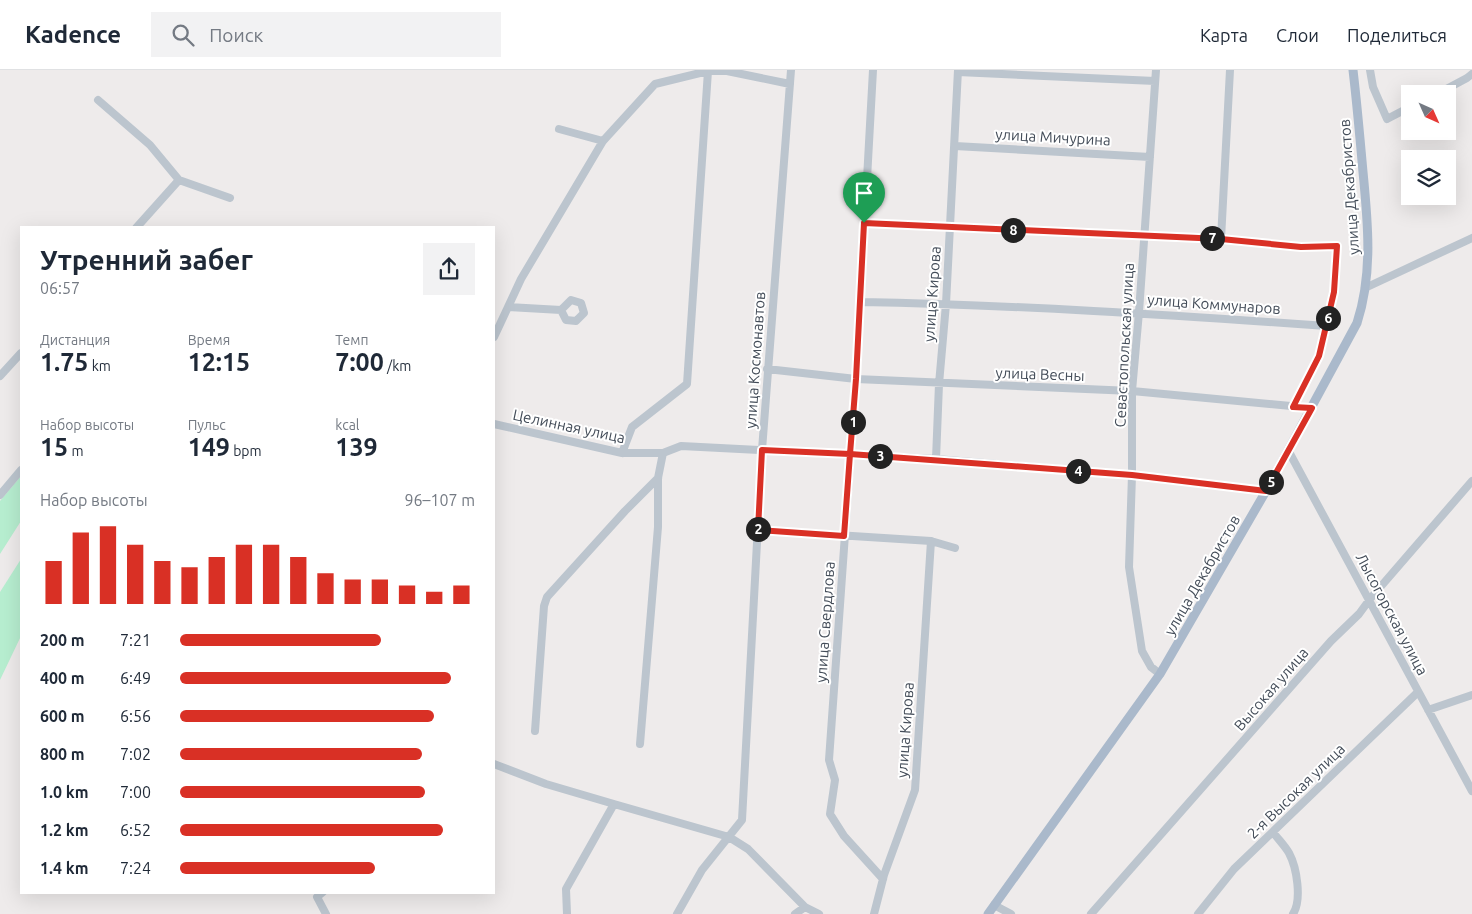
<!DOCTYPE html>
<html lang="ru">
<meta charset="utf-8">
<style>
body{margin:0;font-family:Ubuntu,sans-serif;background:#f2f2f3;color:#1f2937;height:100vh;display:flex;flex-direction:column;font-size:19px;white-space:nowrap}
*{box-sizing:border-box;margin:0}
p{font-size:16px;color:#747a83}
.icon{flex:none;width:28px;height:28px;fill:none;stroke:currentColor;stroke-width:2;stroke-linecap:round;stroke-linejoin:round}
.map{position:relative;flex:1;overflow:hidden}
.sheet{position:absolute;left:20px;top:156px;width:475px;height:668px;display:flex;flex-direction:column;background:#fff;border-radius:0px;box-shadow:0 5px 20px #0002}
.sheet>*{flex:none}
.needle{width:32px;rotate:135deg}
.fabs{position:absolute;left:1401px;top:15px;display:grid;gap:10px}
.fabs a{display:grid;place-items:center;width:55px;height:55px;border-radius:0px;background:#fff;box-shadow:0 5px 20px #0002;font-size:25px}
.pin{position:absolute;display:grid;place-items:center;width:42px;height:42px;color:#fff;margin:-51px -21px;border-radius:50% 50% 50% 0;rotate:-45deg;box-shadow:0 0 5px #0007}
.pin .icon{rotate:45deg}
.km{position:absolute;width:25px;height:25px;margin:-12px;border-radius:50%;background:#222;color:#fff;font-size:14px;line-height:25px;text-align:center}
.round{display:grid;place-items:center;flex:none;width:52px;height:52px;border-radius:0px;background:#f2f2f3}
.summary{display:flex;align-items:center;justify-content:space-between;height:85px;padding:0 20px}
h1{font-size:28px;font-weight:700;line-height:38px}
.stats{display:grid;grid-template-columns:repeat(3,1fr);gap:8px;height:85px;padding:5px 20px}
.stats div{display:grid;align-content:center}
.stats b{font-size:25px;font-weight:700}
.stats small{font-size:14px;font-weight:400}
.stats p{font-size:14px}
.chart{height:140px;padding:10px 20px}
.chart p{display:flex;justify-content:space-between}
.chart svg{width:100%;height:90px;margin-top:5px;stroke:#d93025;stroke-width:6}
ul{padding:0 20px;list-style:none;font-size:16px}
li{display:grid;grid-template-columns:80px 60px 1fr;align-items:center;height:38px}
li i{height:12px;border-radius:6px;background:#d93025}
header{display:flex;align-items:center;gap:30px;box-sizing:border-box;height:70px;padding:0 25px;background:#fff;border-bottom:1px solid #e0e1e3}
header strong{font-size:24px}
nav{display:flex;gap:28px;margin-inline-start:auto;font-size:18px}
.search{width:350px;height:45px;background:#f2f2f3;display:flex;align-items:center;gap:12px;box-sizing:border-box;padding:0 18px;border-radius:0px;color:#747a83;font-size:19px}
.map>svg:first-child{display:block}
</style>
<header>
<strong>Kadence</strong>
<div class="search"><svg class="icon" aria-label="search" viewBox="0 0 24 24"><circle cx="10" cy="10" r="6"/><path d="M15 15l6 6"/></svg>Поиск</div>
<nav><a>Карта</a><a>Слои</a><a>Поделиться</a></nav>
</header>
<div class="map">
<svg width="1472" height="844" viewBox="0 0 1472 844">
<rect width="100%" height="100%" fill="#eeebeb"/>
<!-- green -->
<path fill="#b7eed0" d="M21,406V451L0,484V431Z
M21,489V566L0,610V522Z"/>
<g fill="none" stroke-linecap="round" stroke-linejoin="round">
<!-- minor -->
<path stroke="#bcc5ce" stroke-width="8" d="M873,0L856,309L829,690L835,710L830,744L844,766L883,809
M1156,0L1139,242L1132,321V405L1129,497L1142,581L1151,597L1160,604
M1370,0L1373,17L1387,49L1410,37
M958,2L1155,11
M1437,24L1467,8L1472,4
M98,30L150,75L179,110L230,128
M559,59L603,71
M955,76L1150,87
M864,153L1221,169L1301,177L1337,176L1334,222L1327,256
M136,158L179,110
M1221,169L1230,0
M1365,218L1472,168
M861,232C1016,235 1171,245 1327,256L1319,286L1293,337
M561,240L566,250L576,251L584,243L581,233L571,230L561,240L508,237L521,209L603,71L655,14L708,1H727L790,14
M494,267L508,237
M767,299L856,309L1132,321L1312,338
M0,306L21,283
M494,354L622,383H663L681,376L936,389L1132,405L1266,421
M1288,380L1472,721
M622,383L632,357L687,314L708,1
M936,389L939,314L946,234L958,0
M0,425L21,400
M758,460L931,471L955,478
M1428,640L1472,625
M535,661L544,536L547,527L625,441L658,408
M640,674L658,457V408L663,383
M494,694L546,714L614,734
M1273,762C1278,769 1285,776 1289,783C1297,798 1302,830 1293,844
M323,822L317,827L326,844
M994,835L1011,844
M567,844L566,819L614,734L729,767L748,779L805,837
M677,844L702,800L742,750L762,380L791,0
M795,844L805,837L819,844
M874,844L884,805L915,720L931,471
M1091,844L1331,571L1359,544L1370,529L1472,411
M1198,844L1234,799L1418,622"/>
<!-- major -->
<path stroke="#aab9cb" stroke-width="9" d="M988,844L1160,604L1266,421L1357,253C1373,204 1368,153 1363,102C1360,68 1357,34 1353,0"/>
</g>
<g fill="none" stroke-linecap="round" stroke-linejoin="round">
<!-- route casing -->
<g stroke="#fff" stroke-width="10">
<path id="route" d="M864,153L856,309L850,384L762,380L758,460L844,466L850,384L1132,405L1266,421L1312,338L1293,337L1319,286L1334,222L1337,176L1301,177L1221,169L864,153"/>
</g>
<!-- route -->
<use href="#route" stroke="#d93025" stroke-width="6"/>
</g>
<g text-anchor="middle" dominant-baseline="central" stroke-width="4" stroke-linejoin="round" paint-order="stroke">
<!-- street labels -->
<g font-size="15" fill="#444d59" stroke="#fff">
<text transform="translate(1053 67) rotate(3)">улица Мичурина</text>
<text transform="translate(1349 117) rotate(-94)">улица Декабристов</text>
<text transform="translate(932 224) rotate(-86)">улица Кирова</text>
<text transform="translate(1214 234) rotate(4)">улица Коммунаров</text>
<text transform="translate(1124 275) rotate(-87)">Севастопольская улица</text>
<text transform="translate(755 290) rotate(-86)">улица Космонавтов</text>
<text transform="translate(1040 304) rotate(2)">улица Весны</text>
<text transform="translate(569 356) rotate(12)">Целинная улица</text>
<text transform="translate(1202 505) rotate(-60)">улица Декабристов</text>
<text transform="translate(1392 544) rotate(62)">Лысогорская улица</text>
<text transform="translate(825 552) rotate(-86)">улица Свердлова</text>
<text transform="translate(1271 619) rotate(-49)">Высокая улица</text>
<text transform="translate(905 660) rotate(-86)">улица Кирова</text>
<text transform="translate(1296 721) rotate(-44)">2-я Высокая улица</text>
</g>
</g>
</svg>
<div class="fabs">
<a><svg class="needle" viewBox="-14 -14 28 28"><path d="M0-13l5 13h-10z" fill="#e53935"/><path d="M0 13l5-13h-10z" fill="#747a83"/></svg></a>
<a><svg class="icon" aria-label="layers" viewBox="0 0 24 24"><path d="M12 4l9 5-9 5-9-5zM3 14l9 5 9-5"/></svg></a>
</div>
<div class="pin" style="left:864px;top:153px;background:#1e9e55"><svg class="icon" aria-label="arrive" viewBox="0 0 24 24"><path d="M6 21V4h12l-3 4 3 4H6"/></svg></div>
<b class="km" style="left:853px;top:352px">1</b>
<b class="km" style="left:758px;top:459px">2</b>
<b class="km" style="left:880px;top:386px">3</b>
<b class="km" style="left:1078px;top:401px">4</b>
<b class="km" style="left:1271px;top:412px">5</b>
<b class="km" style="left:1328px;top:248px">6</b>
<b class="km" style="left:1212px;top:168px">7</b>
<b class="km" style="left:1013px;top:160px">8</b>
<section class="sheet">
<div class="summary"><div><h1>Утренний забег</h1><p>06:57</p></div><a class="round"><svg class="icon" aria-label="share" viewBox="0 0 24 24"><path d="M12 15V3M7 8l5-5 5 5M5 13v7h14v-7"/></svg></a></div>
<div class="stats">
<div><p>Дистанция</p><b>1.75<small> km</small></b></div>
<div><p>Время</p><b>12:15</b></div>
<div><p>Темп</p><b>7:00<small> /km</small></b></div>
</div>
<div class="stats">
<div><p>Набор высоты</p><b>15<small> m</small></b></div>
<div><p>Пульс</p><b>149<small> bpm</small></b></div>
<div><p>kcal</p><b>139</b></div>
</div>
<div class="chart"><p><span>Набор высоты</span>96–107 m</p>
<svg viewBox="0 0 160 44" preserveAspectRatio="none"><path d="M5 44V23M15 44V9M25 44V6M35 44V15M45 44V23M55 44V26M65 44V21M75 44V15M85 44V15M95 44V21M105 44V29M115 44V32M125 44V32M135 44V35M145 44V38M155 44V35"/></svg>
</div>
<ul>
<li><b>200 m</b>7:21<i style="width:68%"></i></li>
<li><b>400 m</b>6:49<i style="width:92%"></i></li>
<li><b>600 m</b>6:56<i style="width:86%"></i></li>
<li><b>800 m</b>7:02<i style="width:82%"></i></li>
<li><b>1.0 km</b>7:00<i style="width:83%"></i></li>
<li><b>1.2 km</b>6:52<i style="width:89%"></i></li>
<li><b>1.4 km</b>7:24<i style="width:66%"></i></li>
</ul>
</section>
</div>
